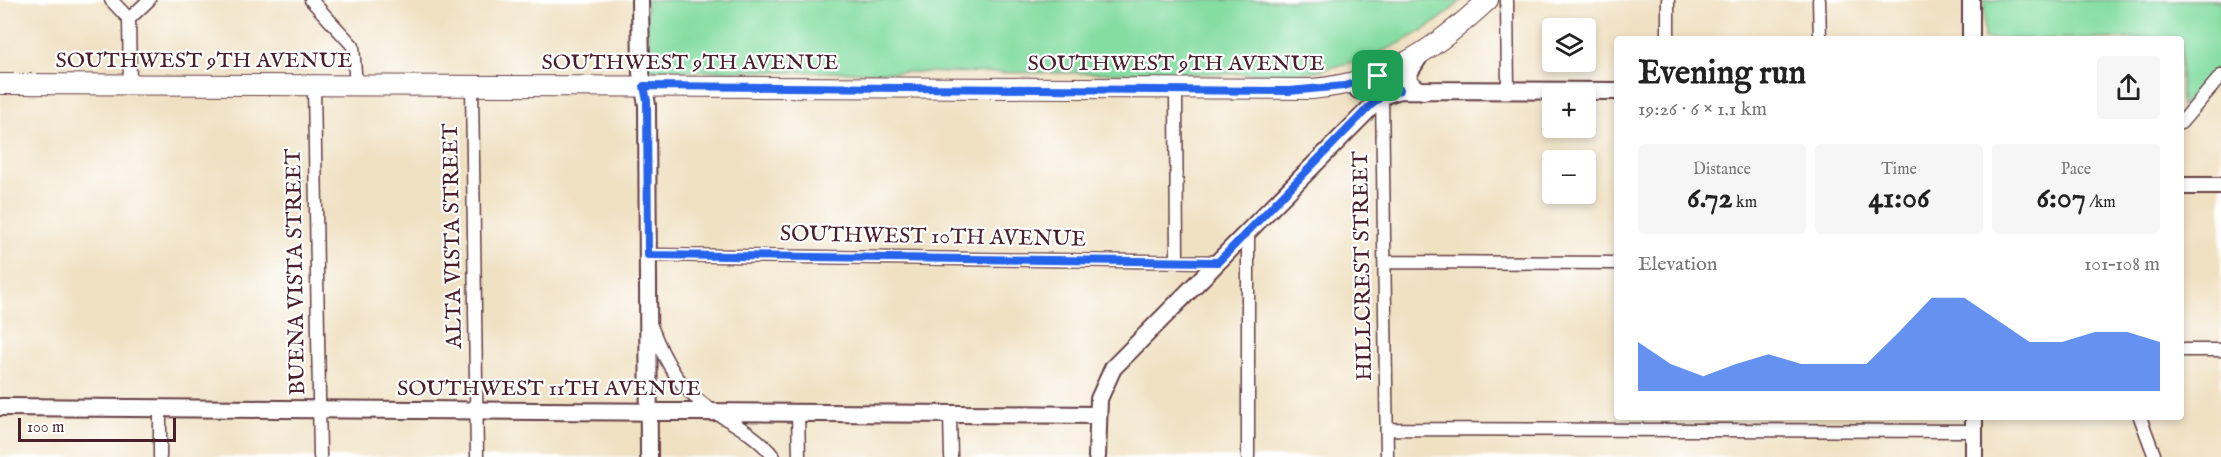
<!DOCTYPE html>
<meta charset="utf-8">
<style>
body{margin:0;font-family:"IM FELL English",serif;background:#f6f6f6;color:#222;height:100vh;display:flex;flex-direction:column;font-size:22px;white-space:nowrap}
*{box-sizing:border-box;margin:0}
p{font-size:20px;color:#767676}
.icon{flex:none;width:33px;height:33px;fill:none;stroke:currentColor;stroke-width:2;stroke-linecap:round;stroke-linejoin:round}
.map{position:relative;flex:1;overflow:hidden}
.drawer{position:absolute;left:1614px;top:36px;width:570px;height:384px;display:flex;flex-direction:column;background:#fff;border-radius:6px;box-shadow:0 3px 9px #0003}
.drawer>*{flex:none}
.tools{position:absolute;left:1542px;top:18px;display:grid;gap:12px}
.tools a{display:grid;place-items:center;width:54px;height:54px;border-radius:6px;background:#fff;box-shadow:0 3px 9px #0003;font-size:30px}
.scale{position:absolute;left:18px;bottom:15px;width:158px;box-sizing:border-box;padding-left:6px;border:3px solid #4a1f2b;border-top:0;font-size:16px;line-height:21px;white-space:nowrap;color:#4a1f2b;-webkit-text-stroke:4px #fff;paint-order:stroke}
.pin{position:absolute;display:grid;place-items:center;width:51px;height:51px;color:#fff;margin:-26px;border-radius:12px;box-shadow:0 3px 9px #0006}
.round{display:grid;place-items:center;flex:none;width:63px;height:63px;border-radius:6px;background:#f6f6f6}
.headline{display:flex;align-items:center;justify-content:space-between;height:102px;padding:0 24px}
h1{font-size:33px;font-weight:800;line-height:45px}
.metrics{display:grid;grid-template-columns:repeat(3,1fr);gap:9px;height:102px;padding:6px 24px}
.metrics div{display:grid;align-content:center;border-radius:6px;background:#f6f6f6;text-align:center}
.metrics b{font-size:30px;font-weight:800}
.metrics small{font-size:16px;font-weight:400}
.metrics p{font-size:16px}
.chart{height:168px;padding:12px 24px}
.chart p{display:flex;justify-content:space-between}
.chart svg{width:100%;height:108px;margin-top:6px;fill:#2563eb;opacity:.7}
.map>svg:first-child{display:block}
</style>
<div class="map">
<svg width="2221" height="457" viewBox="0 0 2221 457">
<rect width="100%" height="100%" fill="#fff"/>
<filter id="ink" filterUnits="userSpaceOnUse"><feTurbulence type="fractalNoise" baseFrequency=".0167" numOctaves="2"/><feDisplacementMap in="SourceGraphic" scale="12" xChannelSelector="R" yChannelSelector="G"/><feConvolveMatrix kernelMatrix="1 2 1 2 8 2 1 2 1" color-interpolation-filters="sRGB"/></filter>
<filter id="wash" filterUnits="userSpaceOnUse"><feTurbulence type="fractalNoise" baseFrequency=".008" numOctaves="4" result="noise"/><feDisplacementMap in="SourceGraphic" scale="24" xChannelSelector="R" yChannelSelector="G"/><feGaussianBlur stdDeviation="1.35" result="paint"/><feColorMatrix in="noise" values="0 0 0 0 0 0 0 0 0 0 0 0 0 0 0 0 0 1.4 0 .05"/><feComposite in="paint" operator="in"/></filter>
<g filter="url(#wash)">
<rect width="100%" height="100%" fill="#f0e1c3"/>
<!-- green -->
<path fill="#85dda2" stroke="#687e66" stroke-width="1.5" d="M646,0H1462C1416,44 1358,65 1297,74L655,71L649,67Z
M1984,0H2221V63L2181,107V39H1984Z"/>
</g>
<g filter="url(#ink)">
<g fill="none" stroke-linecap="round" stroke-linejoin="round">
<!-- street casing -->
<g stroke="#633c42" stroke-width="15">
<path id="street" d="M111,0L129,19L130,85
M311,0L353,46L356,86
M1507,0L1508,91
M1668,0V39
M1819,0L1820,39
M129,19L149,0
M314,86L320,457
M472,86L477,457
M1176,90L1177,261
M1382,92L1387,457
M2181,123L2221,76
M648,255L1218,262
M1386,262L1617,263
M651,326C665,362 681,392 716,413C738,426 757,436 774,457
M2181,350H2221
M160,408V457
M798,414L799,457
M950,415L951,457
M2140,417L2155,457
M1387,429L1975,431
M1248,457V231"/>
</g>
<!-- secondary casing -->
<g stroke="#633c42" stroke-width="20">
<path id="secondary" d="M640,0L641,73L647,105L649,457
M1971,0V39
M1419,57L1409,73L1408,79L1414,87L1423,91
M1358,90L1390,91
M2181,186H2221
M0,407L1097,415
M1097,457L1099,399L1113,368L1382,96L1400,90L1617,91
M1974,457V417"/>
</g>
<!-- primary casing -->
<g stroke="#633c42" stroke-width="22">
<path id="primary" d="M0,84L1312,89C1388,82 1433,51 1488,0"/>
</g>
<!-- street -->
<use href="#street" stroke="#fff" stroke-width="12"/>
<!-- secondary -->
<use href="#secondary" stroke="#fff" stroke-width="16"/>
<!-- primary -->
<use href="#primary" stroke="#fff" stroke-width="20"/>
</g>
</g>
<g fill="none" stroke-linecap="round" stroke-linejoin="round" filter="url(#ink)">
<!-- route casing -->
<g stroke="#fff" stroke-width="12">
<path id="route" d="M1378,76L1382,91L1400,90L1382,96L1370,106L1218,262L648,255L647,101L644,86L1289,91L1344,86Z"/>
</g>
<!-- route -->
<use href="#route" stroke="#2563eb" stroke-width="8"/>
</g>
<g text-anchor="middle" dominant-baseline="central" stroke-width="4.5" stroke-linejoin="round" paint-order="stroke">
<!-- street labels -->
<g font-size="22" fill="#4a1f2b" stroke="#fff">
<text x="204" y="61">SOUTHWEST 9TH AVENUE</text>
<text x="690" y="63">SOUTHWEST 9TH AVENUE</text>
<text x="1176" y="64">SOUTHWEST 9TH AVENUE</text>
<text transform="translate(453 236) rotate(-91)">ALTA VISTA STREET</text>
<text transform="translate(933 237) rotate(1)">SOUTHWEST 10TH AVENUE</text>
<text transform="translate(1363 266) rotate(-91)">HILLCREST STREET</text>
<text transform="translate(296 272) rotate(-91)">BUENA VISTA STREET</text>
<text x="549" y="389">SOUTHWEST 11TH AVENUE</text>
</g>
</g>
</svg>
<div class="tools">
<a><svg class="icon" aria-label="layers" viewBox="0 0 24 24"><path d="M12 4l9 5-9 5-9-5zM3 14l9 5 9-5"/></svg></a>
<a>+</a>
<a>−</a>
</div>
<div class="scale">100 m</div>
<div class="pin" style="left:1378px;top:76px;background:#1e9e55"><svg class="icon" aria-label="arrive" viewBox="0 0 24 24"><path d="M6 21V4h12l-3 4 3 4H6"/></svg></div>
<section class="drawer">
<div class="headline"><div><h1>Evening run</h1><p>19:26 · 6 × 1.1 km</p></div><a class="round"><svg class="icon" aria-label="share" viewBox="0 0 24 24"><path d="M12 15V3M7 8l5-5 5 5M5 13v7h14v-7"/></svg></a></div>
<div class="metrics">
<div><p>Distance</p><b>6.72<small> km</small></b></div>
<div><p>Time</p><b>41:06</b></div>
<div><p>Pace</p><b>6:07<small> /km</small></b></div>
</div>
<div class="chart"><p><span>Elevation</span>101–108 m</p>
<svg viewBox="0 0 160 44" preserveAspectRatio="none"><path d="M0 44V24L10 33L20 38L30 33L40 29L50 33L60 33L70 33L80 20L90 6L100 6L110 15L120 24L130 24L140 20L150 20L160 24V44z"/></svg>
</div>
</section>
</div>
